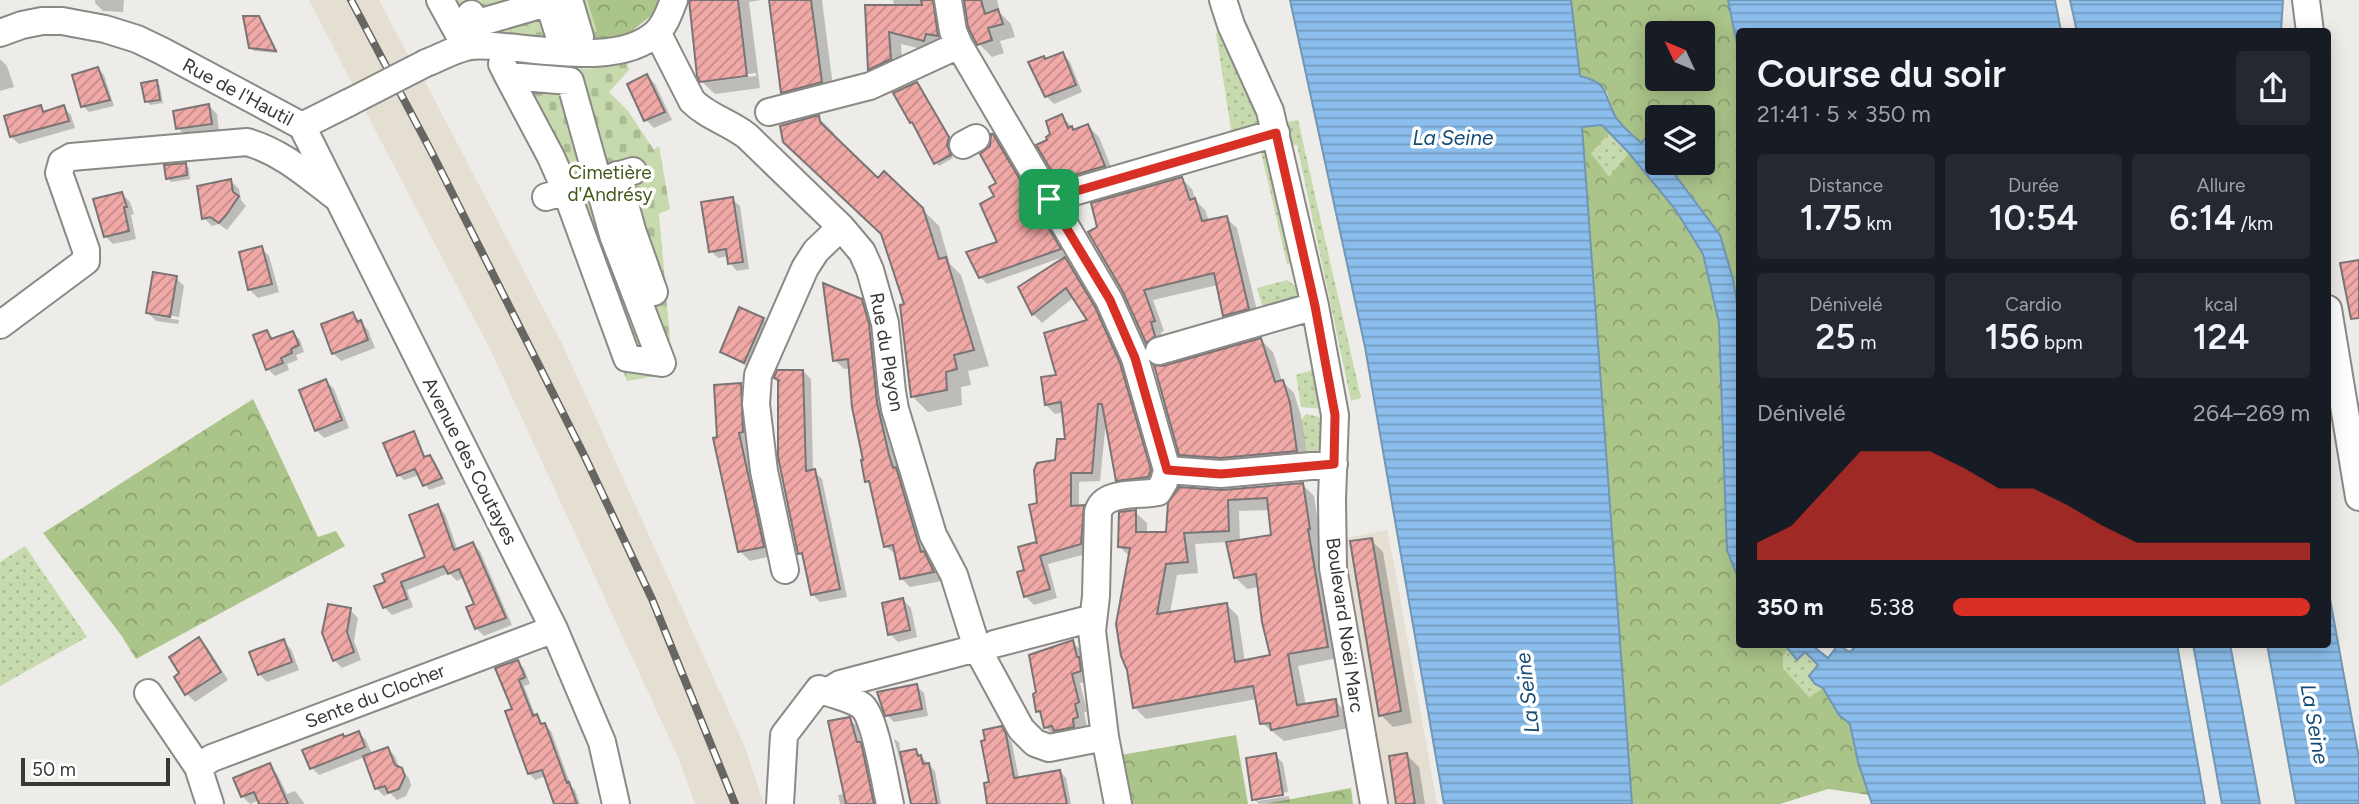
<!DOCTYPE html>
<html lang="fr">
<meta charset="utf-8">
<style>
body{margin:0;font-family:Figtree,sans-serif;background:#242831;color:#f1f3f6;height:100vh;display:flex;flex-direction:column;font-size:26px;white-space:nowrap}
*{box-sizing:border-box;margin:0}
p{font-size:23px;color:#9ea1a6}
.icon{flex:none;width:38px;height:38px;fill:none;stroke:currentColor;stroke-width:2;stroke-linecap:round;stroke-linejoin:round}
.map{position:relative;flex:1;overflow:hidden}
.panel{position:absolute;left:1736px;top:28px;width:595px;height:620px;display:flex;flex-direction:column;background:#171b24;border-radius:7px;box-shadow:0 4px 18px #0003}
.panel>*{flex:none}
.needle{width:46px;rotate:314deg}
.controls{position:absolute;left:1645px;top:21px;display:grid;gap:14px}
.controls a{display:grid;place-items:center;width:70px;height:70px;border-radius:7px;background:#171b24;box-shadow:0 4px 18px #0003;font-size:35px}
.scale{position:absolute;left:21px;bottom:18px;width:149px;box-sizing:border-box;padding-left:7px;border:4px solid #383735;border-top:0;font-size:19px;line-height:24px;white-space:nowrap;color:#383735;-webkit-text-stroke:5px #fff;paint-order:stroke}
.pin{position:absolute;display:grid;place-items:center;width:60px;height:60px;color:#fff;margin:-30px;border-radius:14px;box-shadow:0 4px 10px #0006}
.round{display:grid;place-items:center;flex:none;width:74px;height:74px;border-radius:7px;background:#242831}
.head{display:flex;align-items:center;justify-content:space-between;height:119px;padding:0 21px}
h1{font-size:38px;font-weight:600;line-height:52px}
.figures{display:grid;grid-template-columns:repeat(3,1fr);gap:10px;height:119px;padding:7px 21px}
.figures div{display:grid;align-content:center;border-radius:7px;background:#242831;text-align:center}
.figures b{font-size:35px;font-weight:600}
.figures small{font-size:19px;font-weight:400}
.figures p{font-size:19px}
.chart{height:196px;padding:14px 21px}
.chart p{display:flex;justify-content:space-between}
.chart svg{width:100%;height:126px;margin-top:7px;fill:#d93025;opacity:.7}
ul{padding:0 21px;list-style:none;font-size:23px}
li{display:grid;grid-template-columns:112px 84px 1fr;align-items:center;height:52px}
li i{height:18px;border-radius:9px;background:#d93025}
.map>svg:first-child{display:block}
</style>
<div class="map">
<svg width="2359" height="804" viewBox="0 0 2359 804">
<defs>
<pattern id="grass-dots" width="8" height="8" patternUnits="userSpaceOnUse" patternTransform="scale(1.75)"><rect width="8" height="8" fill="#c6daad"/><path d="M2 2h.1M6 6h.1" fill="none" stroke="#abbc95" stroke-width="1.8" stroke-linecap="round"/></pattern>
<pattern id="forest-crowns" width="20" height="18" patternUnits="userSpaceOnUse" patternTransform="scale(1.75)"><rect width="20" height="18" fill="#abc489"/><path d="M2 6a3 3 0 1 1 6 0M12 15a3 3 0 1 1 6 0" fill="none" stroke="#8ca071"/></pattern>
<pattern id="cemetery-stones" width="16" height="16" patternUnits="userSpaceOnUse" patternTransform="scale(1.75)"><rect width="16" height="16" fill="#c6daad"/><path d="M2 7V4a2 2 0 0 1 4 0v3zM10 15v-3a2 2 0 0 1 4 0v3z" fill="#abbc95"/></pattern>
<pattern id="water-rules" width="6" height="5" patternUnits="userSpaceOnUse" patternTransform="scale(1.75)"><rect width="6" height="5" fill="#8bbeec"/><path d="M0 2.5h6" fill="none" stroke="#739bc0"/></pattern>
<pattern id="building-hatch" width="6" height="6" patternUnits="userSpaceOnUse" patternTransform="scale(1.75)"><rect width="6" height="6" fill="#f0a9a6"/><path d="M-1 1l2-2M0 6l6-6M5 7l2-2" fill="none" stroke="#c38a88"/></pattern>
</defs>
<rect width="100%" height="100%" fill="#eeece8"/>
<!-- built -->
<path fill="#e4ded3" d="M309,0H379L411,61L356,91Z
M420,72L564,348L744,745L764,804H695L678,757L491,351L360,101Z
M1387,530L1396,575L1437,804H1388L1341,539Z"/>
<!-- grass -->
<path fill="url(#grass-dots)" d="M1225,29L1262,120L1258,126L1232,136L1216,33Z
M1298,120L1361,398L1351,401L1297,145L1288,146L1282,123Z
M1610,133L1629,153L1609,178L1591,153Z
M1262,145L1267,148L1298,261L1287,264L1261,152Z
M1287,280L1294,285L1299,283L1304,303L1265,315L1257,288Z
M1319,368L1324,409L1301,407L1296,375Z
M1306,414L1324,418V447L1307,457L1301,420Z
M25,546L87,637L0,686V562Z
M1788,649L1797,660L1805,652L1818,665L1815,684L1823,688L1809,697L1783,668V656Z"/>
<!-- forest -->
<path fill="url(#forest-crowns)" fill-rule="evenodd" d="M587,0H662L657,11L627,35L599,39Z
M1571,0H1728L1740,54L1739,322L1733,279L1720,235L1666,163H1703V117H1657V152L1647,138L1641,143L1614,116L1607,92L1580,77ZM1657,33H1703V79H1657Z
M1602,125L1610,133L1591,153L1609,177L1629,153L1675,209L1703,253L1719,323L1727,550L1739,580L1740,644H1784L1788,649L1783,656V668L1809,697L1823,688L1839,715L1850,724L1858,762L1869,795L1828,789L1780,804H1632L1582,127Z
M253,399L318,537L336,531L345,546L136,659L121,635L43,533Z
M1236,735L1248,804H1129L1121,755Z
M1351,788L1353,804H1265Z"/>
<!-- cemetery -->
<path fill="url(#cemetery-stones)" d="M450,0H587L599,39L588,41L492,32L476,26Z
M488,59L588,69L627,63L629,70L609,92L628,111L654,150L659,146L670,209L659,214L673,373L627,381L556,199V194Z"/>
<!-- water -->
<path fill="url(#water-rules)" stroke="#7296b5" stroke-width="2" d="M1290,0H1571L1580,76C1609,83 1603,92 1614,114C1619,125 1632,134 1641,143L1647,137L1657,152V163H1666L1720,235L1733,279L1740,322L1739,580L1727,550L1719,323L1703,254L1675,209L1629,153L1602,125L1582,127L1632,804H1444L1365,347Z
M1728,0H2055L2061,31L1740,32L1739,54Z
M2070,0H2283L2281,31L2077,32Z
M2328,588L2359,758V804H2296L2267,644H2328Z
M1784,644H1814L1813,646L1828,658L1838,645L1850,652L1858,644H2177L2205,804H1872L1858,762L1850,724L1839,715L1823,688L1815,684L1809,676L1818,665L1805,652L1797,660Z
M2193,644H2230L2260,804H2222Z"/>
<!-- shadow -->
<path fill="#0003" fill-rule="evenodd" d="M95,0H124L123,12L103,11L95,3Z
M691,0H761L749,2L760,88L715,94L701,81ZM756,73V76L708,82V79Z
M771,0H822L834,95L795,105L782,92Z
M893,0H954L950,48L937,53L901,44L903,72L882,82L870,69L895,9Z
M964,0H997L1000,13L1011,24L1015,37L1000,41L1004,53L992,57L979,44Z
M258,18L262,22L277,53L254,51L250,48Z
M1063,54L1070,62L1082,92L1054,104L1046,96V61Z
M0,59L7,66L14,87L0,91Z
M98,69L104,75L114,106L89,112L83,106Z
M647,76L655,84L672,120L654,128L646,120L629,85Z
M156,82L160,86L163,103L150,105L147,101Z
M917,84L952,142L950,150L953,158L939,166L936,163Z
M209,106L217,114L219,131L186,136L178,128Z
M41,107L47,113L63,107L71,115L75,128L19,144L11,137Z
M1062,116L1075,131L1088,126L1099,137L1115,177L1069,190L1058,179Z
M818,117L834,133L835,138L878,180L922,209L939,226L950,264L961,275L989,366L968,371L971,385L961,387L962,405L928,412L912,396L906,305L884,235L795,152Z
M994,137L999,142L1066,256L987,284L980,277L1000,243L998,184L990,148Z
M185,165L189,168L190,179L171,182L168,178Z
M1182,179L1192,189L1196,201L1205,210L1209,221L1226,218L1237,228L1259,319L1235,325L1225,315L1218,285L1153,300L1164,331L1161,332L1164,347L1157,352L1147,342L1124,291Z
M231,181L239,189L241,200L246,206L227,230L219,224L212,226L204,218Z
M122,194L130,202L134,214L131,215L136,239L113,244L105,236Z
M732,199L740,206L749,269L737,271L730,263L729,256L718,258L711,251Z
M261,248L269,256L279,292L258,298L250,290L241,253Z
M1065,259L1074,268L1103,318L1129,374L1159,480L1126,489L1117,480L1106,422L1100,481L1079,482V507H1083L1092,516L1090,553L1048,564L1057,598L1034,605L1025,596L1026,571L1039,547L1038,504L1067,441L1063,412L1055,414L1046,405L1058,376L1090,322L1074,297L1042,323L1033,314L1020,288Z
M176,278L184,286L179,317L155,313V316L179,320L178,324L156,321L148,313Z
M861,300L871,310L885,413L897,465L900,473L905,478L929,559L942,581L910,587L901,578L897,555L885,546L872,486L867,481L850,368L844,369L835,360Z
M353,314L368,330L375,348L341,361L333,353Z
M763,319L768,325L749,367L727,356L722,351Z
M267,332L275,340L293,333L300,340L304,352L296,355L298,360L287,364L289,370L275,376L268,369Z
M1261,340L1273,352L1282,381L1294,393L1301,416L1308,463L1193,466L1181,454L1164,368Z
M803,371L811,379L813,471L822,479L847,597L820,602L812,594L805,558L799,553L780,382L776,378Z
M326,381L334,389L349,428L324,438L316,430Z
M740,385L750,395L772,556L750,561L740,551L719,438Z
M413,433L418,439L426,458L430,457L435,462L446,484L429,490L420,475L404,480L399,475Z
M1302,484L1314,496L1321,540L1319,541L1338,658L1298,666L1306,705L1335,701L1347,713L1349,728L1284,741L1262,723L1257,699L1146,719L1135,708L1130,557L1120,547L1135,512L1147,523V534L1168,533L1222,491ZM1271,510L1275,536L1240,542L1239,511ZM1228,542L1235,577L1247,589L1259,587L1272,657L1245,662L1238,616L1227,605L1170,613L1177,575L1198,573L1195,544Z
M437,506L445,514L458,551L472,544L480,551L512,625L484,636L476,628V605L464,577L457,581L449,573L407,590L413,607L392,615L384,607L377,587L428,558Z
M1371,540L1383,552L1412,723L1393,727L1381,715Z
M903,600L911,608L917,637L898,642L890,634Z
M350,610L358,618L354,641L361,660L342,668L334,660Z
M199,639L207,647L228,680L195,702L187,694L181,674Z
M283,641L291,649L299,670L267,682L259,674Z
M1072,642L1082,651L1090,681L1080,683L1087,711L1084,713L1087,726L1081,728L1083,736H1055L1045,727L1043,716L1038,711Z
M517,662L524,668L530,684L524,686L536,717L551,731L571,786L575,790L580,804H556L546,776L535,780L529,773L514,710Z
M916,686L924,693L928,716L894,722L887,715Z
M849,719L857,726L862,747L867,752L879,804H840L838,795L845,794Z
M1001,728L1012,743L1019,779L1060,771L1066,778L1071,804H989Z
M359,733L366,740L372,754L388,749L395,756L400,769L409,778L411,785L406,796L397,800L390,793L384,796L376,788L365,757L319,775L312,768L345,739Z
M894,739L899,742L901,754L916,751L935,771L941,804H912Z
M1275,755L1283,763L1288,792L1258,797V801L1289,796L1290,802L1259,804L1254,799Z
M1407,755L1419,767L1425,804H1398Z
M269,766L277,774L287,794L295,791L305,804H261L259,800L250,804L242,796Z"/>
<!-- building -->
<path fill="url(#building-hatch)" stroke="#7a7574" stroke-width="2" fill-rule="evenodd" d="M689,0H738L747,76L700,82L697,76Z
M769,0H811L822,82L781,93Z
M921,0H933L938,36L926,34L924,41L889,32L891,59L868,70L865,5H922Z
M964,0H981L985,14L998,9L1003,24L988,28L992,40L977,45L968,27Z
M243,16H259L276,51L249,48Z
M1063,52L1076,85L1045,97L1028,62L1044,56L1045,59Z
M98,67L110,100L81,107L72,75Z
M647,74L665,112L644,121L627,84Z
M157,80L160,100L145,102L141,83Z
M917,82L949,137L947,145L951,155L934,164L912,122L910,123L893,93Z
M209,104L212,124L176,129L173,111Z
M41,105L43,112L64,105L69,121L10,137L4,116Z
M1062,114L1068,128L1072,126L1073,130L1088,124L1105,166L1057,180L1036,145L1047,140L1046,137L1050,134L1046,121Z
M819,115L820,122L878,178L884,171L923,208L939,259L946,257L974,350L954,355L957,369L946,372L947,390L911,397L900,305L904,304L881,234L783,142L780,126Z
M991,134H993L1061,249L979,278L966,252L997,242L980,204L994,196L989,187L996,183L980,154L990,146Z
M186,163L187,175L166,179L164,165Z
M1182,177L1190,200L1195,198L1202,221L1227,216L1249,309L1223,316L1214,273L1144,290L1155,321L1151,322L1155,336L1146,343L1123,292L1088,232L1097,227L1091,203Z
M231,179L233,192L239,196L227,214L219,223L210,217L202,219L197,186Z
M122,192L127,207H124L129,231L104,237L93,199Z
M733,197L743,262L728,264L726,249L709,252L701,202Z
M262,246L272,284L248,290L239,252Z
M1065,257L1095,307L1120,363L1151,470L1148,477L1116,481L1102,404H1098L1092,473H1071V506L1084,505L1081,544L1040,556L1050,589L1024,597L1017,572L1024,570L1018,547L1036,542L1037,544L1029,505L1037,503L1034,470L1037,463L1055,460L1057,439H1065L1061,402L1045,405L1041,377L1056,375L1044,333L1087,320L1066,288L1032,315L1018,287Z
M2359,260V318L2351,319L2340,263Z
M153,272L177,276L170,317L146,313Z
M823,283L862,299L869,324L877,403L889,455L893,468L896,467L921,552L924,551L934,572L900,579L893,545L884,547L869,481L865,482L861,460H863L852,407L848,359L833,361Z
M739,307L764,318L744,363L720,352Z
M353,312L357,322L361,320L368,340L332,354L321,324Z
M267,330L271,339L293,331L299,345L291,349L292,353L281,358L283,363L266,370L253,335Z
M1261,338L1275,382L1283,380L1290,403L1297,451L1221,458L1179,455L1154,365L1163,366Z
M777,370H803L806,471L815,469L840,589L811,595L802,553L798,554L778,457V381H780L774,378Z
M326,379L342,420L315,431L299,390Z
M741,383L743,432L739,433L764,547L738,552L713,438L717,437L714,385Z
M414,431L424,457L430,455L442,478L423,486L415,469L397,476L383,443Z
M1303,483L1310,529H1308L1328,647L1288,654L1297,705L1336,699L1338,716L1271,730L1270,723L1260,724L1253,686L1133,708L1127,670L1121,656L1116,624L1130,548L1118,547L1119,512L1136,510V532H1166L1168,503L1179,487L1222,490ZM1267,498L1271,535L1226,542L1234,578L1256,574L1262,622L1270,655L1235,662L1227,603L1157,614L1166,564L1188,562L1184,533L1229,531L1228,500Z
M438,504L454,550L473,542L506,618L475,629L466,607L474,604L459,569L448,574L444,566L401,582L407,599L383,608L374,586L385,582L382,574L425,557L409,515Z
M1372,538L1401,711L1379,716L1350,541Z
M903,598L910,630L888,635L882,603Z
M328,604L351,608L347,632L354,652L333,661L322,633Z
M199,637L221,672L185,695L174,677L179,673L169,657Z
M284,639L292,662L258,675L249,652Z
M1073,640L1077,657H1079L1081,671L1072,674L1079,702L1075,704L1078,717L1073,719L1074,727L1054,731L1052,726L1044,728L1040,711L1036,712L1033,694L1036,692L1029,655Z
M518,660L525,677L519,680L533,716L537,714L541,724L545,723L567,783L569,782L577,804H554L542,770L528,774L505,711L512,709L495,668Z
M917,684L922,709L885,716L877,692Z
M850,717L857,742H861L874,804H846L828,721Z
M1002,726L1006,734L1014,778L1060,770L1067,804H987L984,783L989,782L981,741L985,740L983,730Z
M359,731L365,747L310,769L302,750L343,734L344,737Z
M388,747L395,765L402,768L405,776L399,789L388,793L385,786L375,789L363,756Z
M916,749L918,756L921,755L923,764L929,763L937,804H911L900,752Z
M1276,753L1283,795L1252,800L1246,758Z
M1407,753L1415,804H1396L1389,756Z
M270,763L288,804H259L254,792L241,797L233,778Z"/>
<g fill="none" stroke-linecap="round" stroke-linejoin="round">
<!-- minor casing -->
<g stroke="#8b8985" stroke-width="30">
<path id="minor" d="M440,0L466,47
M548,0L559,35
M569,0L580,37
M948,0L953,31L959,45L1109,300L1135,358L1167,470L1164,482L1158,492C1139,496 1104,490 1098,512L1096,596L1092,631L1105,737L1118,804
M1223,0L1231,25L1270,111L1315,306L1335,415L1332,499L1333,568L1374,804
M2306,0L2310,32
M471,14L478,23L557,0
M657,32L692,101C708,117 729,122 747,136L841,227L862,252L870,270L885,323L892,392L895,409L933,535L954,575L977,648L1021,729L1035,743L1049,748L1105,737
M0,33L22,25L42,21H62L105,29L137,39L162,51L302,126L554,629L602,742L616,804
M426,63C439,58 453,50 466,47C478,44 492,46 504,47C548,50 621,65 656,33C666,24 669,12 674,0
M502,64L508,76L551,157L566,191L627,358L662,363L613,235L570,81L508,76
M769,112L870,86L959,45
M302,126L350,102
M963,145L976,138
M546,197L633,171
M1049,199L1276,133
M632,230L654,292
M615,235L632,230L617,175
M2328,309L2359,497
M0,325L86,261V250L59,173L62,162L71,157L247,142C282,152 307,175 336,197
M1159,351L1315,306
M1167,470L1221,474L1334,464
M785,570L764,471L756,404L758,375L805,268L816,251L841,227
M994,644L1093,618
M827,692C838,696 854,699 863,707C876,721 885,783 890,804
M148,693L198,767L210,804
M198,767L212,758L554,629
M780,804L784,735L819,689L827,692L840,684L977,648"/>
</g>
<!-- minor -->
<use href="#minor" stroke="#fff" stroke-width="26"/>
<!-- rail casing -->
<g stroke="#676663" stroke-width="8">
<path id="rail" d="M351,0L431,151L585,457L652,599L735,804"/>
</g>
<!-- rail -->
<use href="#rail" stroke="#fff" stroke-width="5" stroke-dasharray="16" stroke-linecap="butt"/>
<!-- minor-bridge casing -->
<g stroke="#8b8985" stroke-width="30" stroke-linecap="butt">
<path id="minor-bridge" d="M350,102L426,63"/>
</g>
<!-- minor-bridge -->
<use href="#minor-bridge" stroke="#fff" stroke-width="26"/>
</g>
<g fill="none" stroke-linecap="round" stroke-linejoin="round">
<!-- route casing -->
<g stroke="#fff" stroke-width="14">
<path id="route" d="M1276,133L1315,306L1335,415L1334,464L1221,474L1167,470L1135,358L1110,300L1049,199Z"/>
</g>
<!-- route -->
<use href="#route" stroke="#d93025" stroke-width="9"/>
</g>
<g text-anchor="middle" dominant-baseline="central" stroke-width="7" stroke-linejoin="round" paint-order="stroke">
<!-- street labels -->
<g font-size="19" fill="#383735" stroke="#fff">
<text transform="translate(238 92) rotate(28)">Rue de l'Hautil</text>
<text transform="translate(887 352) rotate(80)">Rue du Pleyon</text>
<text transform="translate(470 461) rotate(63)">Avenue des Coutayes</text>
<text transform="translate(1345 625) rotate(82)">Boulevard Noël Marc</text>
<text transform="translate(375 696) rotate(-21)">Sente du Clocher</text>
</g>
<!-- park labels -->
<g font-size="19" fill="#42591a" stroke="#fff">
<text x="610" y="172">Cimetière<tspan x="610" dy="22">d'Andrésy</tspan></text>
</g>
<!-- water labels -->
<g font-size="21" font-style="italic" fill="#144b77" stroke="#fff">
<text x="1453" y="137">La Seine</text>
<text transform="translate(1527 693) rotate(-97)">La Seine</text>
<text transform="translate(2315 724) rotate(80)">La Seine</text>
</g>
</g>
</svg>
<div class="controls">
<a><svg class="needle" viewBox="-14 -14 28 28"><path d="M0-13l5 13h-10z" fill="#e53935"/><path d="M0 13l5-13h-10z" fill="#9ea1a6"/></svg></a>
<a><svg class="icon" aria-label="layers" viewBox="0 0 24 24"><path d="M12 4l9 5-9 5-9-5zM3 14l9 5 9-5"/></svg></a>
</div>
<div class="scale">50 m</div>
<div class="pin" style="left:1049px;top:199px;background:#1e9e55"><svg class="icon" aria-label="arrive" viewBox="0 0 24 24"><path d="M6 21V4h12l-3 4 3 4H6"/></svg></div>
<section class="panel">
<div class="head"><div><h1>Course du soir</h1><p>21:41 · 5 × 350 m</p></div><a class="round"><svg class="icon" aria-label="share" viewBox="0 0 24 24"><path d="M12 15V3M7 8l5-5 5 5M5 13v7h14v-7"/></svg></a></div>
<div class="figures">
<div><p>Distance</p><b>1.75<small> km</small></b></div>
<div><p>Durée</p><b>10:54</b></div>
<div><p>Allure</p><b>6:14<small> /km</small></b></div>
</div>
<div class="figures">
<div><p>Dénivelé</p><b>25<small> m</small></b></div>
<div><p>Cardio</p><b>156<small> bpm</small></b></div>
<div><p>kcal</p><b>124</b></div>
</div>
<div class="chart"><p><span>Dénivelé</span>264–269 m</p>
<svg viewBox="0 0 160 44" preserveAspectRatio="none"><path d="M0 44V38L10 32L20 19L30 6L40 6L50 6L60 12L70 19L80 19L90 25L100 32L110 38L120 38L130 38L140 38L150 38L160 38V44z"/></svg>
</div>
<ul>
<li><b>350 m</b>5:38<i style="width:100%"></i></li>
</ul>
</section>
</div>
